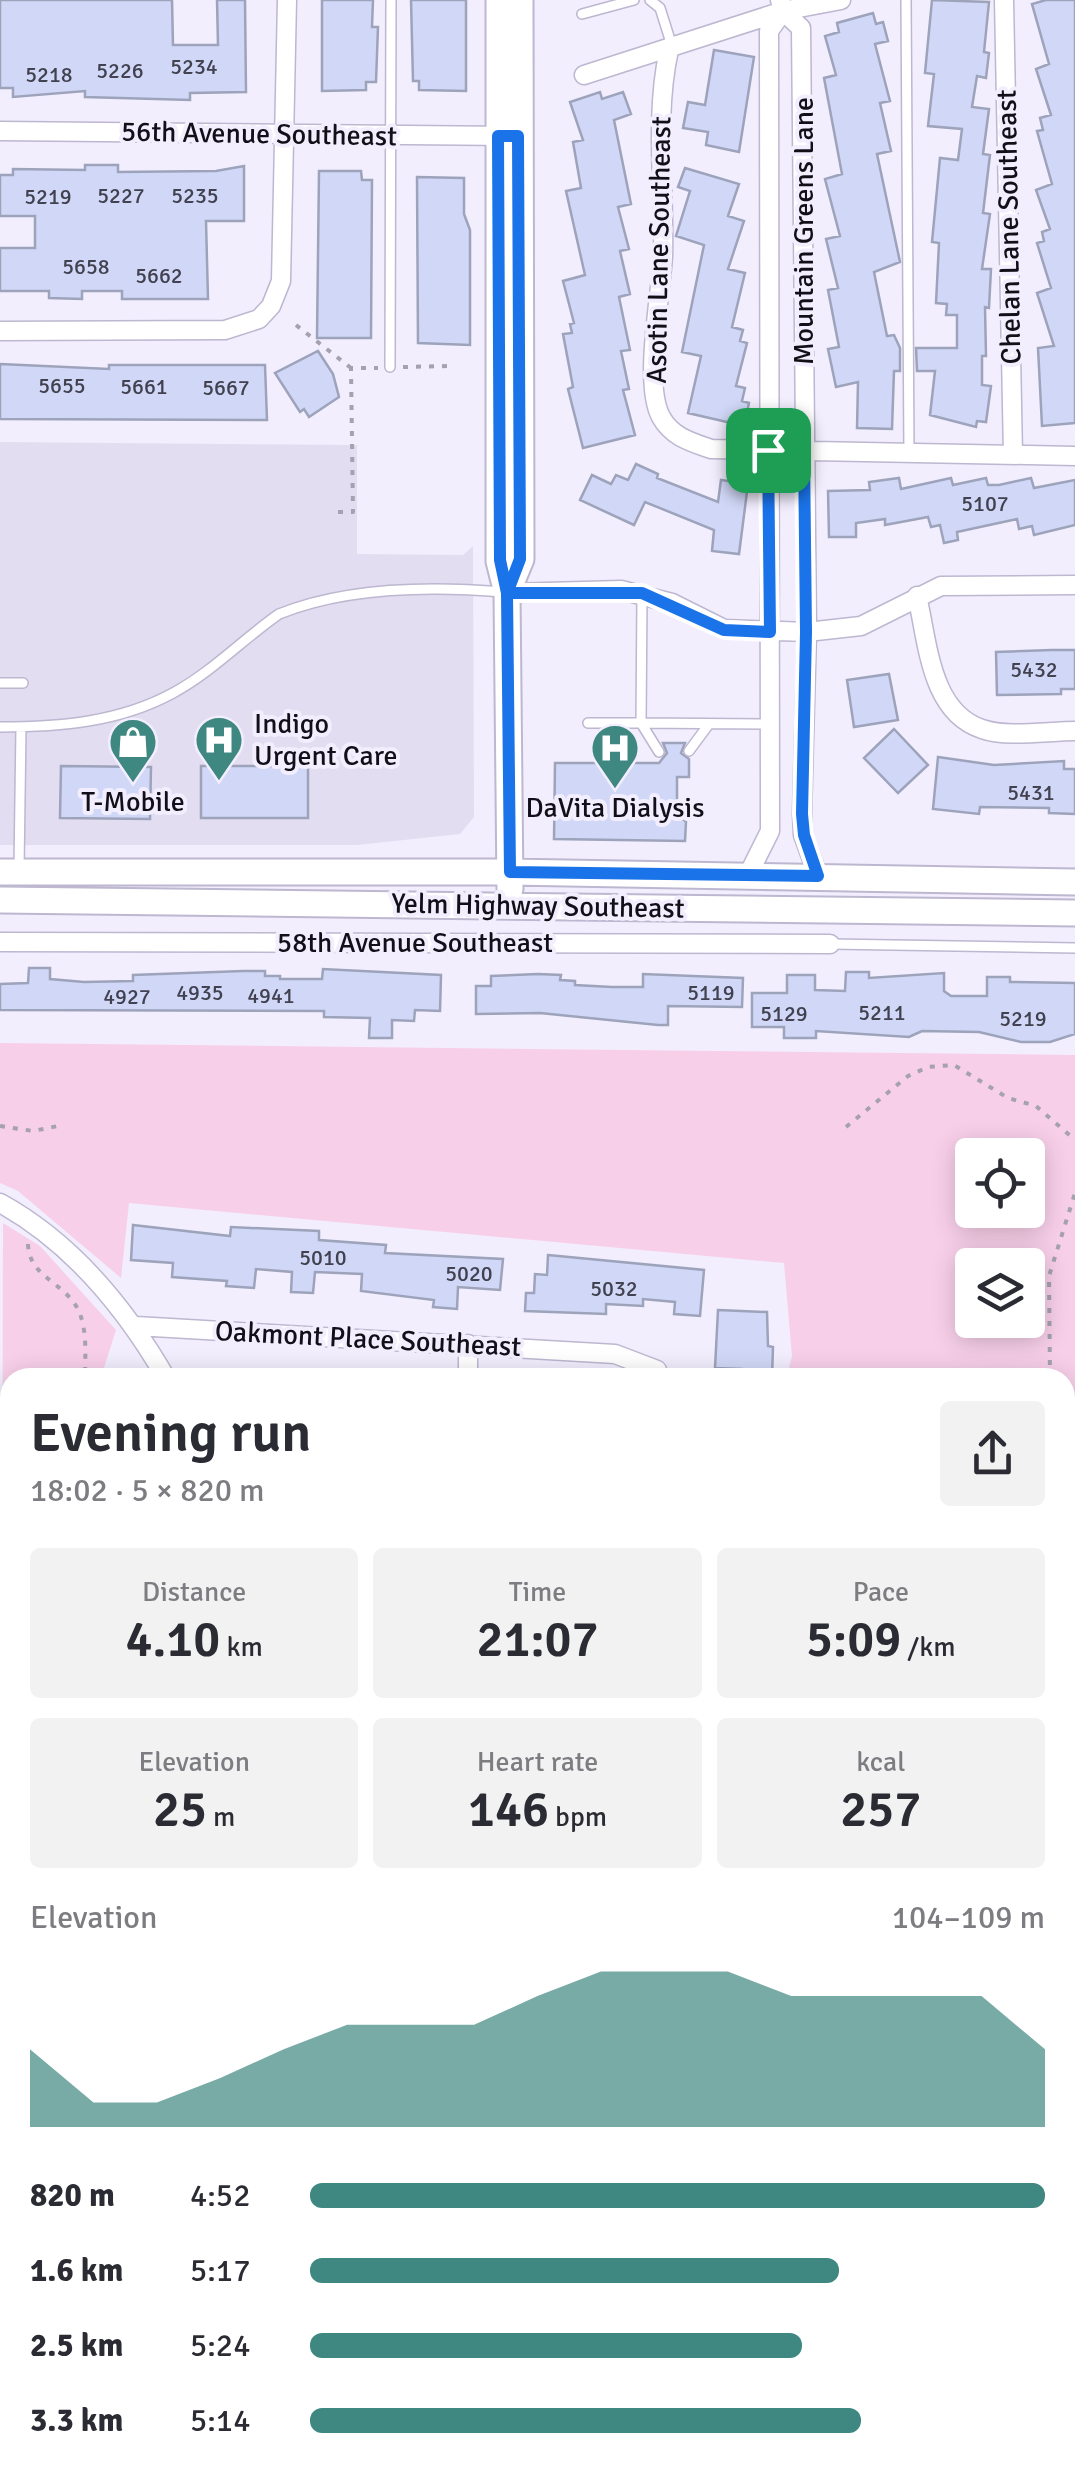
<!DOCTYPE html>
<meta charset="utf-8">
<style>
body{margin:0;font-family:Signika,sans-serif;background:#f2f2f3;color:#2b2b33;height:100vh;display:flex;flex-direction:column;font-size:38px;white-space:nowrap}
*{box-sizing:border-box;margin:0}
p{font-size:32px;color:#7c7c81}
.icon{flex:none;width:55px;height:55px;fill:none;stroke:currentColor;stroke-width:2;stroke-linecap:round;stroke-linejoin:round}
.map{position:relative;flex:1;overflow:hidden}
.panel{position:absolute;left:0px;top:1368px;width:1075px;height:1112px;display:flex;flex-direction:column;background:#fff;border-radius:30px 30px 0 0;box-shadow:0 5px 25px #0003}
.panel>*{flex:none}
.fabs{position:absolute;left:955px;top:1138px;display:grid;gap:20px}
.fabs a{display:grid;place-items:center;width:90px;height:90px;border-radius:10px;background:#fff;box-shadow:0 5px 25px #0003;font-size:50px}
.pin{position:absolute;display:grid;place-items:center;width:85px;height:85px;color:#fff;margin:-42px;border-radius:20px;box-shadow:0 5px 15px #0006}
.round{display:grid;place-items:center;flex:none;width:105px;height:105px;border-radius:10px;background:#f2f2f3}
.head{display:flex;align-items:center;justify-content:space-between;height:170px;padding:0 30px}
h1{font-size:55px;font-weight:600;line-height:75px}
.metrics{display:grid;grid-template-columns:repeat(3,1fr);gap:15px;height:170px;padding:10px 30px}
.metrics div{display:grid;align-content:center;border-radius:10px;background:#f2f2f3;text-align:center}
.metrics b{font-size:50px;font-weight:600}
.metrics small{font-size:28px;font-weight:400}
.metrics p{font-size:28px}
.chart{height:280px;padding:20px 30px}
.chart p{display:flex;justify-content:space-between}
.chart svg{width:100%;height:180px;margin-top:10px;fill:#3f8781;opacity:.7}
ul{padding:0 30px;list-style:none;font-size:32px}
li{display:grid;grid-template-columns:160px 120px 1fr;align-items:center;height:75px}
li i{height:25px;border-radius:12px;background:#3f8781}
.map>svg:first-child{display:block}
</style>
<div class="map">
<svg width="1075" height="2478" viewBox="0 0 1075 2478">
<rect width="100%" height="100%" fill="#f2eefe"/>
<!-- built -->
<path fill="#e2ddf1" d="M0,442L357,445V554L463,555L473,546L474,817L460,834L357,845H0Z"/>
<!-- green -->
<path fill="#f8cfe9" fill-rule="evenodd" d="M0,1043L1075,1055V2478H643V2470H1065V1378L787,1377L792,1356L784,1263L129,1203L121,1278L18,1191L0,1183ZM972,1155H1028V1210H972ZM972,1265H1028V1320H972Z
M3,1223L40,1246L116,1330L101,1377L10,1378V2367H0Z
M0,2398H10V2470H76L78,2478H0Z"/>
<!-- building -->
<path fill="#d1d8f7" stroke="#9da3bb" stroke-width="2.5" d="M0,0H172L173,45H218L217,0H245L246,92L190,93V100L85,97V91L13,97V88H0Z
M322,0H373L372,27H378L376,82H366V90L322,91Z
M411,0H466V91L419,90V81H413Z
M932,0L989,2L984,52L989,53L986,78L977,76L972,107L989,109L983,154L990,155L983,213L990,214L982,269H991L989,308L985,307L986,356H982V385L991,386L986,422L977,421L976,427L930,415L935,371H917L916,348H957V315H946L947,304L936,303L939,243L932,242L940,158L958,160L962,129L928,126L934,74L925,73Z
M1046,0H1075V423L1042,426L1038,348L1054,346L1037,293L1051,288L1037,243L1044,241L1042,232L1050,229L1036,190L1052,184L1037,131L1043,130L1040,118L1051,115L1036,69L1049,64L1032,4Z
M873,13L876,24L883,22L888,41L875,44L890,101L880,103L891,151L877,154L900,262L874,272L887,336L894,335L900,348V371H894L892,429L857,428L858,382L836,387L828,349L839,347L828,290L838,288L826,239L840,236L825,179L842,174L824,78L836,75L825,36L839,32L837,23Z
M714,50L754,57L739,152L706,145L708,132L683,128L688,102L705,105Z
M600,92L602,99L623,92L631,114L614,120L631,204L618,207L629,249L620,251L630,294L619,297L630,350L621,351L629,389L623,390L635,435L583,448L568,389L573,387L563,334L572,333L570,324L574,323L563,281L585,275L566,191L581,188L573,142L583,140L570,102Z
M85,165H118V172L216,171L244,166V221H206L208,299H122V291H82V299L49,298V291H0V248H35V216H0V175H13V169L85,170Z
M685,168L739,184L728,216L744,221L728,269L745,273L732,327L743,330L740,341L747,343L736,386L745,388L742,401L749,403L744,426L688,413L701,356L682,352L704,245L676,236L690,191L678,187Z
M319,171H361L362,180H372L371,338H317Z
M417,177L464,178V214L470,230V345L418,343Z
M318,351L333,374L339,397L309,417L304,409L300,412L275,373Z
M0,364L109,369V365H265L267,420L0,419Z
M636,464L658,474L657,478L718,502L721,480L748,484L739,554L712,551L714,530L645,502L634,525L580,500L592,475L611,484L616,475L628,480Z
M899,478L901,489L951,478L953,485L986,478L988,485H999L1031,478L1034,488L1075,480V525L1034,535L1032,526L1019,529L1017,519L957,532L958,540L944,543L940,525L931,527L928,517L885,525V519L856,523V537H829L828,491L870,490L869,482Z
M1051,650H1075V689H1061V694L997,695L996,652Z
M889,674L898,720L854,727L847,680Z
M894,729L928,765L898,793L864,758Z
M663,743H685L681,753L689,759V777H677V813L686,822L685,841L554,839L555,763H659L667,753Z
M938,757L994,765L1064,761V769H1075V814L1049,813V808L980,807L979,814L933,809Z
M61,766L151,767L150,819L60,818Z
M201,766H308V818H201Z
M29,968H50V979L84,982L133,981V975L243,971H265V976H280V979H322L323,969L441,975L440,1011L415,1010L414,1021L392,1020V1038H369L370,1018L324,1017V1011L0,1010V984L28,983Z
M846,972H869V978L944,973V991L951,996H987V977H1010V982L1075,983V1034L1050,1042H1021L979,1032L922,1031L909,1037L816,1031V1038H784V1027H752V993H787V975H815V990L845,991Z
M538,974L561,975L560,980L575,981V985L612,987H643V974L743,978L742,1007L668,1006V1025H658L540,1013L476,1014V986H491V976Z
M133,1225L230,1236L231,1227L319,1231V1240L386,1245L385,1253L503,1259L500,1290L458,1287L457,1309L433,1307L434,1300L361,1291L362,1274L315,1272L313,1293L291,1292L292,1272L256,1269L254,1288L226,1286L227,1281L172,1277L173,1263L131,1260Z
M548,1255L704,1270L700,1316L674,1314L675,1302L643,1299V1306L606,1304V1314L525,1311L526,1293H534L535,1274L547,1275Z
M718,1310L767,1312L768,1346L773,1347L772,1378H737L741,1369L715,1368Z"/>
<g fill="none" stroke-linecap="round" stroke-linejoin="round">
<!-- lane casing -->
<g stroke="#bdb7d0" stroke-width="12">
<path id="lane" d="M650,0L660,8L672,46
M906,0L909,453
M582,14L634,0
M390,367L391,0
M0,683H23
M588,723H641L642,596
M0,727C60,727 120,722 173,693C212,672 243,639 279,614C346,587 431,586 503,592
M689,751L709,724
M659,752L641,723L770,724
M19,869L21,727
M830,944L1075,948"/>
</g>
<!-- street casing -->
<g stroke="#bdb7d0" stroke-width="21">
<path id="street" d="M780,0L783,11L801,28L807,632L802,814L803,835L818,876
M1004,0L1013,455
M669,50C654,117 665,188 663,256C661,295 643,384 661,417C672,437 691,442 711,449L1075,456
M584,75L783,11L841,0
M0,131L509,136
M0,331L225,330L259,319L271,306L281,281L287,0
M507,593L621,590L672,603L724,629L807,632L861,626L941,586L1075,585
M917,596C928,642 930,712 982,729C1007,738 1048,731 1075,731
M748,875L770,831L769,31L783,11
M0,942L830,944
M0,1203C71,1242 126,1309 166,1378
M136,1326L615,1354L657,1370
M468,1344V1378
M0,2385H10
M228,2470L229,2478
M478,2470V2478"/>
</g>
<!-- secondary casing -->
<g stroke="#bdb7d0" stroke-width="29">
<path id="secondary" d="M499,0V561L507,593L510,889
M507,593L521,559L520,0
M0,872H510L1075,882
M0,900L1075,913"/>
</g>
<!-- path -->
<path stroke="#a5a1af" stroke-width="4" stroke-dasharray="5 8" stroke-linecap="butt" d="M296,325L351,368
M403,367L448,366
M338,512H353L351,368H378
M0,1126L33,1131L63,1125
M846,1127L908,1076L928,1067L954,1065L1008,1098L1036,1106L1075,1140
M28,1244C29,1273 54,1279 71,1299C89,1319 85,1353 85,1378
M1050,1378L1049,1276L1075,1193
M68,2470L70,2478"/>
<!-- lane -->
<use href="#lane" stroke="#fff" stroke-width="9"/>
<!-- street -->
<use href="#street" stroke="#fff" stroke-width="18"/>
<!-- secondary -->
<use href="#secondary" stroke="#fff" stroke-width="25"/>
</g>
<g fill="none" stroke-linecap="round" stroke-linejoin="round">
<!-- route casing -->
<g stroke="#fff" stroke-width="20">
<path id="route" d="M768,450L770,632L724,630L642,593H507L500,560L498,136H518L520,559L507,593L510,872L818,876L804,835L802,814L806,632L804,451L768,450"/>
</g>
<!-- route -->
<use href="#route" stroke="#1a73e8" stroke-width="12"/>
</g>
<!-- icons -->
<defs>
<g id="hospital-pin" transform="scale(2.5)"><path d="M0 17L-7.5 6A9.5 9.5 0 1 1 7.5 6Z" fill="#3f8781" stroke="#f2eefe"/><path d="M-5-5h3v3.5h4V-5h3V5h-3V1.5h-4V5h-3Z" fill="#fff"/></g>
<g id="shop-pin" transform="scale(2.5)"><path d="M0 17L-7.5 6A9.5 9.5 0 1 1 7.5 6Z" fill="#3f8781" stroke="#f2eefe"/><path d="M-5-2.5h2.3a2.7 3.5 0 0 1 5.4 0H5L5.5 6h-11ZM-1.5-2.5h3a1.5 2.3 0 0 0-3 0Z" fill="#fff"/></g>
</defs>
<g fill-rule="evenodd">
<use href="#hospital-pin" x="219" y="740"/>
<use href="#shop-pin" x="133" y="742"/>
<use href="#hospital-pin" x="615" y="748"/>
</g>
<g text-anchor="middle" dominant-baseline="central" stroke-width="8" stroke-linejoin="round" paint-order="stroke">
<!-- number labels -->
<g font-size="22" fill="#41414f">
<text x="194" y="66">5234</text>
<text x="120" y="70">5226</text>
<text x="49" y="74">5218</text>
<text x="121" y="195">5227</text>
<text x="195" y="195">5235</text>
<text x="48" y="196">5219</text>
<text x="86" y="266">5658</text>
<text x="159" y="275">5662</text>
<text x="62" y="385">5655</text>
<text x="144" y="386">5661</text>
<text x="226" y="387">5667</text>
<text x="985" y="503">5107</text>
<text x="1034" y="669">5432</text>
<text x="1031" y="792">5431</text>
<text x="200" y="992">4935</text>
<text x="711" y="992">5119</text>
<text x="271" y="995">4941</text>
<text x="127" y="996">4927</text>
<text x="882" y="1012">5211</text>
<text x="784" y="1013">5129</text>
<text x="1023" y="1018">5219</text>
<text x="323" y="1257">5010</text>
<text x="469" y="1273">5020</text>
<text x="614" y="1288">5032</text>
</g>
<!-- street labels -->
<g font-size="28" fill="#110f17" stroke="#f2eefe">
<text transform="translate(259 134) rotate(1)">56th Avenue Southeast</text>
<text transform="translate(1009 227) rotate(-91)">Chelan Lane Southeast</text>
<text transform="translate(804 231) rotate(-90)">Mountain Greens Lane</text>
<text transform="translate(659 250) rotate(-89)">Asotin Lane Southeast</text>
<text transform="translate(538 906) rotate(1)">Yelm Highway Southeast</text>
<text x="415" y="943">58th Avenue Southeast</text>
<text transform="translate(368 1339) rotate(3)">Oakmont Place Southeast</text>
</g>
<!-- poi labels -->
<g font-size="28" fill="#110f17" stroke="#f2eefe">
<text x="254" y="724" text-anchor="start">Indigo<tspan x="254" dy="32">Urgent Care</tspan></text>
<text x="133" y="802">T-Mobile</text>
<text x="615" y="808">DaVita Dialysis</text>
</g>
</g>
</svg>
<div class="fabs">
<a><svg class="icon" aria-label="locate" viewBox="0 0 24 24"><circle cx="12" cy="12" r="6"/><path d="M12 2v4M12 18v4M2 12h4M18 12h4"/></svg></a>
<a><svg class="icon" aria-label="layers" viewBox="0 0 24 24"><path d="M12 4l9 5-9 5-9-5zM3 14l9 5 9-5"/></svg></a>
</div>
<div class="pin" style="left:768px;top:450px;background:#1e9e55"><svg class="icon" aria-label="arrive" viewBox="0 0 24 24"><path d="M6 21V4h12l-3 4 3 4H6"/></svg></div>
<section class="panel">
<div class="head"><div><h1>Evening run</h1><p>18:02 · 5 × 820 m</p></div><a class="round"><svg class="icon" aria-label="share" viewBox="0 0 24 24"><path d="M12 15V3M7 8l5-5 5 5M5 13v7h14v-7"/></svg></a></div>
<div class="metrics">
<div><p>Distance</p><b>4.10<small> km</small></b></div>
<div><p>Time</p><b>21:07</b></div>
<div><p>Pace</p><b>5:09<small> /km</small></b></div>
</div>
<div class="metrics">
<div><p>Elevation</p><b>25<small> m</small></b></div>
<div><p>Heart rate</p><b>146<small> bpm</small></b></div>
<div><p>kcal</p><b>257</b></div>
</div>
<div class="chart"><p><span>Elevation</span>104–109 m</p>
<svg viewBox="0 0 160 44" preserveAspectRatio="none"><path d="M0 44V25L10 38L20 38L30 32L40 25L50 19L60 19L70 19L80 12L90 6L100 6L110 6L120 12L130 12L140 12L150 12L160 25V44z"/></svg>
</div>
<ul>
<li><b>820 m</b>4:52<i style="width:100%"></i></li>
<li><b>1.6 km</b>5:17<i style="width:72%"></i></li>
<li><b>2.5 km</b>5:24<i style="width:67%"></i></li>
<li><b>3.3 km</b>5:14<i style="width:75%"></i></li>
</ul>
</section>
</div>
